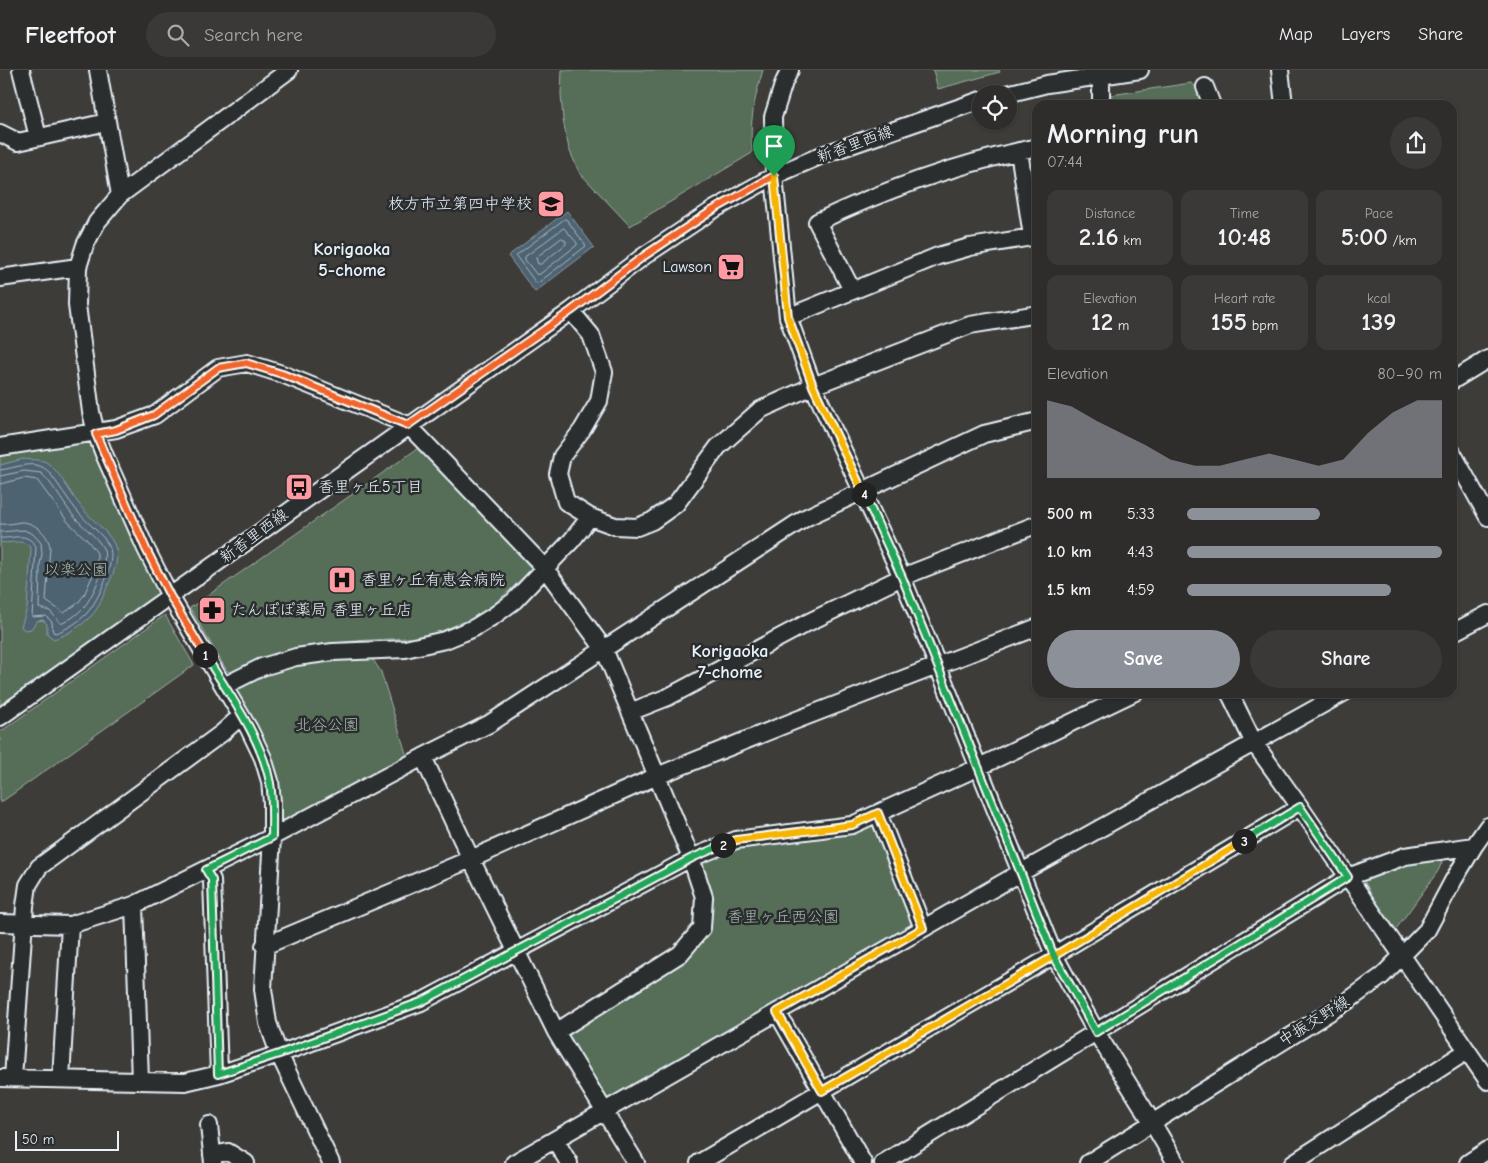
<!DOCTYPE html>
<meta charset="utf-8">
<style>
body{margin:0;font-family:"Comic Neue","Klee One",sans-serif;background:#3a3937;color:#f1f3f6;height:100vh;display:flex;flex-direction:column;font-size:19px;white-space:nowrap}
*{box-sizing:border-box;margin:0}
p{font-size:16px;color:#a7a8a9}
.icon{flex:none;width:28px;height:28px;fill:none;stroke:currentColor;stroke-width:2;stroke-linecap:round;stroke-linejoin:round}
.map{position:relative;flex:1;overflow:hidden}
.side{position:absolute;left:1032px;top:30px;width:425px;height:598px;display:flex;flex-direction:column;background:#2e2d2b;border-radius:15px;box-shadow:0 1px 4px #0004,0 0 0 1px #494947}
.side>*{flex:none}
.tools{position:absolute;left:972px;top:15px;display:grid;gap:10px}
.tools a{display:grid;place-items:center;width:45px;height:45px;border-radius:50%;background:#2e2d2b;box-shadow:0 1px 4px #0004,0 0 0 1px #494947;font-size:25px}
.scale{position:absolute;left:15px;bottom:12px;width:104px;box-sizing:border-box;padding-left:5px;border:2px solid #e8f1f8;border-top:0;font-size:14px;line-height:18px;white-space:nowrap;color:#e8f1f8;-webkit-text-stroke:4px #2a2d2e;paint-order:stroke}
.pin{position:absolute;display:grid;place-items:center;width:42px;height:42px;color:#fff;margin:-51px -21px;border-radius:50% 50% 50% 0;rotate:-45deg;box-shadow:0 0 5px #0007}
.pin .icon{rotate:45deg}
.km{position:absolute;width:25px;height:25px;margin:-12px;border-radius:50%;background:#222;color:#fff;font-size:14px;line-height:25px;text-align:center}
.round{display:grid;place-items:center;flex:none;width:52px;height:52px;border-radius:26px;background:#3a3937}
.headline{display:flex;align-items:center;justify-content:space-between;height:85px;padding:0 15px}
h1{font-size:28px;font-weight:800;line-height:38px}
.metrics{display:grid;grid-template-columns:repeat(3,1fr);gap:8px;height:85px;padding:5px 15px}
.metrics div{display:grid;align-content:center;border-radius:12px;background:#3a3937;text-align:center}
.metrics b{font-size:25px;font-weight:800}
.metrics small{font-size:14px;font-weight:400}
.metrics p{font-size:14px}
.chart{height:140px;padding:10px 15px}
.chart p{display:flex;justify-content:space-between}
.chart svg{width:100%;height:90px;margin-top:5px;fill:#8c9099;opacity:.7}
.primary-button{display:flex;gap:10px;margin-top:auto;padding:10px 15px}
.primary-button a{flex:1;height:58px;border-radius:30px;background:#8c9099;color:#fff;font-size:20px;font-weight:800;line-height:58px;text-align:center}
.primary-button a+a{background:#3a3937;color:#f1f3f6}
ul{padding:0 15px;list-style:none;font-size:16px}
li{display:grid;grid-template-columns:80px 60px 1fr;align-items:center;height:38px}
li i{height:12px;border-radius:6px;background:#8c9099}
header{display:flex;align-items:center;gap:30px;box-sizing:border-box;height:70px;padding:0 25px;background:#2e2d2b;border-bottom:1px solid #494947}
header strong{font-size:24px}
nav{display:flex;gap:28px;margin-inline-start:auto;font-size:18px}
.search{width:350px;height:45px;background:#3a3937;display:flex;align-items:center;gap:12px;box-sizing:border-box;padding:0 18px;border-radius:28px;color:#a7a8a9;font-size:19px}
.map>svg:first-child{display:block}
</style>
<header>
<strong>Fleetfoot</strong>
<div class="search"><svg class="icon" aria-label="search" viewBox="0 0 24 24"><circle cx="10" cy="10" r="6"/><path d="M15 15l6 6"/></svg>Search here</div>
<nav><a>Map</a><a>Layers</a><a>Share</a></nav>
</header>
<div class="map">
<svg width="1488" height="1093" viewBox="0 0 1488 1093">
<rect width="100%" height="100%" fill="#3e3c39"/>
<filter id="ink" filterUnits="userSpaceOnUse"><feTurbulence type="fractalNoise" baseFrequency=".02" numOctaves="2"/><feDisplacementMap in="SourceGraphic" scale="10" xChannelSelector="R" yChannelSelector="G"/><feConvolveMatrix kernelMatrix="1 2 1 2 8 2 1 2 1" color-interpolation-filters="sRGB"/></filter>
<g filter="url(#ink)">
<!-- green -->
<path fill="#566d59" stroke="#9fafa8" d="M562,0H763C754,30 749,52 752,83L630,156L579,102L569,79L563,50L561,24Z
M933,0H999L1000,2L938,19Z
M1191,13L1199,19L1206,35H1104V26Z
M96,363L170,526L0,647V377Z
M421,376L532,499C508,522 479,551 446,561C413,571 378,568 344,572C305,577 268,588 231,602L227,601L190,538Z
M165,545L194,595L0,733V662Z
M370,585L381,602L408,690L277,760V732L230,618L277,597Z
M873,754L912,851L910,859L607,1035L563,962L702,868L696,790L720,780Z
M1428,786H1437L1442,792L1438,801L1396,859L1378,836L1363,809Z"/>
<!-- water -->
<path fill="#4e6472" stroke="#8c9ca8" d="M567,141L594,177L535,222L508,186Z
M23,389C30,390 39,389 46,392C58,399 70,423 79,434C89,449 106,458 114,474C122,491 111,507 105,522C101,530 99,538 92,545C82,556 68,564 54,569L47,564V554L43,550L37,551L31,559L25,560L21,557L27,538L31,478C22,467 12,475 0,472V395Z"/>
<g fill="none" stroke-linecap="round" stroke-linejoin="round">
<!-- shore -->
<path stroke="#aab9c2" stroke-width="1" d="M565,149L567,150L586,176L538,213H536L516,186Z
M564,158L577,173V175L540,204L537,205L525,190V187Z
M562,168L566,171V174L541,194H538L536,188Z
M0,400C17,398 35,388 49,402C59,415 68,430 78,442C88,454 102,463 109,476C117,491 98,531 87,543C79,552 67,559 56,563L53,562L52,552L46,546L32,547L36,476C25,461 15,469 0,468
M0,406L24,401L41,403C53,414 61,430 71,443C81,456 95,464 103,478C110,490 92,529 83,538C77,545 69,550 61,554L50,541L39,538L40,494L42,484L41,473L33,464L24,460L0,462
M0,414L24,408L37,410L68,452L88,471L97,483V490L95,500L84,525L78,533L64,543L46,531L50,477C48,464 35,452 21,452C14,453 7,455 0,454"/>
<!-- minor casing -->
<g stroke="#e8f1f8" stroke-width="20">
<path id="minor" d="M21,0L38,67
M98,0L120,125
M289,0L120,125L97,152L85,175L78,197L77,235L91,342L96,363L104,384L146,479L170,526L249,659L263,688L270,711L272,732V767L263,919L268,953L279,984L331,1093
M790,0L784,12L773,47L774,106L788,247L813,316L902,507L1054,885L1096,962L1152,1052L1176,1093
M1280,0L1284,35
M1205,17L1212,35
M1007,24L1047,14L1140,0
M1101,35V6
M0,63L18,72L107,52
M1019,81L1032,166
M0,208L78,197
M852,220L817,152C888,118 960,93 1038,77
M571,241L591,265L604,302L599,331L582,360L562,386L558,404L566,432L590,447L615,456L637,457L652,451L676,434L718,377L760,340L813,316L970,255L1038,244
M788,247L938,186L970,177L1038,166
M1452,311L1488,289
M0,377L116,359L155,345L218,298L247,293L282,304L408,355L544,497L604,579L691,788L704,827L702,858L680,884L556,962L636,1093
M1452,382L1488,447
M1452,563L1488,544
M224,616L262,597L296,587L333,582L405,579L445,570L474,558L495,545L514,531L572,470L590,447
M1229,622L1254,673L1300,737L1488,1011
M630,642L668,627L807,553L902,507L1038,454
M0,647L571,241L644,186L713,140L774,106L822,85L981,30
M423,687L471,789L556,962
M878,743L923,858
M206,800L212,810L219,1004
M134,835L140,1011
M0,853L70,855L134,835L272,767L423,687L489,654L805,448L984,364L1038,351
M264,876L471,789L657,706L794,651L1038,557
M777,942L863,1093
M0,1008L185,1012L219,1004L279,984L421,932L691,788L736,770L852,755L979,697L1135,622
M13,1008L25,836L28,815L39,797L222,663L241,646
M61,1009L70,855
M209,1055L213,1093
M555,1070L569,1093
M212,1085L228,1082L246,1093
M514,1093L1020,803L1345,622
M699,1093L1054,885L1300,737
M883,1093L1348,807L1405,786L1474,776
M1088,1093L1349,930L1382,906L1427,860L1453,811L1474,776L1488,756
M1293,1093L1467,981
M1468,1093L1488,1080"/>
</g>
<!-- minor -->
<use href="#minor" stroke="#2a2d2e" stroke-width="16"/>
</g>
</g>
<g fill="none" stroke-linecap="round" stroke-linejoin="round" filter="url(#ink)">
<!-- split-1 casing -->
<g stroke="#fff" stroke-width="10">
<path id="split-1" d="M205,585L170,526L146,479L96,364L116,360L154,345L218,298L246,293L282,304L408,355L571,241L644,186L713,140L774,106"/>
</g>
<!-- split-2 casing -->
<g stroke="#fff" stroke-width="10">
<path id="split-2" d="M205,585C228,623 262,668 270,713C273,730 272,749 272,767L206,800L212,810L218,1004L279,984L421,932L692,788L723,775"/>
</g>
<!-- split-3 casing -->
<g stroke="#fff" stroke-width="10">
<path id="split-3" d="M723,775L736,770L852,755L878,743L923,858L777,942L822,1021L1054,886L1244,771"/>
</g>
<!-- split-4 casing -->
<g stroke="#fff" stroke-width="10">
<path id="split-4" d="M864,424L902,507L1054,886L1096,962L1348,807L1300,737L1244,771"/>
</g>
<!-- split-5 casing -->
<g stroke="#fff" stroke-width="10">
<path id="split-5" d="M774,106L788,247L813,316L864,424"/>
</g>
<!-- split-1 -->
<use href="#split-1" stroke="#f0652b" stroke-width="6"/>
<!-- split-2 -->
<use href="#split-2" stroke="#22a559" stroke-width="6"/>
<!-- split-3 -->
<use href="#split-3" stroke="#f5b400" stroke-width="6"/>
<!-- split-4 -->
<use href="#split-4" stroke="#22a559" stroke-width="6"/>
<!-- split-5 -->
<use href="#split-5" stroke="#f5b400" stroke-width="6"/>
</g>
<!-- icons -->
<defs>
<g id="school-square" transform="scale(1.4375)"><rect x="-9" y="-9" width="18" height="18" rx="4" fill="#ff9aa2" stroke="#2a2d2e"/><path d="M0-5L7-2L0 1L-7-2ZM-4 1L0 2.5L4 1V4Q0 6-4 4Z" fill="#111"/></g>
<g id="supermarket-square" transform="scale(1.4375)"><rect x="-9" y="-9" width="18" height="18" rx="4" fill="#ff9aa2" stroke="#2a2d2e"/><path d="M-6-5.5h2.5l.6 2H6L4.5 2H-2.5L-4.4-4H-6ZM-1.5 3.2a1.3 1.3 0 1 0 .1 0ZM3 3.2a1.3 1.3 0 1 0 .1 0Z" fill="#111"/></g>
<g id="bus-square" transform="scale(1.4375)"><rect x="-9" y="-9" width="18" height="18" rx="4" fill="#ff9aa2" stroke="#2a2d2e"/><path d="M-5-6H5V4H4V6H2V4H-2V6H-4V4H-5ZM-3.5-4V0h7V-4ZM-3.5 1.2v1.5H-2V1.2ZM2 1.2v1.5H3.5V1.2Z" fill="#111"/></g>
<g id="hospital-square" transform="scale(1.4375)"><rect x="-9" y="-9" width="18" height="18" rx="4" fill="#ff9aa2" stroke="#2a2d2e"/><path d="M-5-5h3v3.5h4V-5h3V5h-3V1.5h-4V5h-3Z" fill="#111"/></g>
<g id="pharmacy-square" transform="scale(1.4375)"><rect x="-9" y="-9" width="18" height="18" rx="4" fill="#ff9aa2" stroke="#2a2d2e"/><path d="M-2-6h4v4h4v4h-4v4h-4v-4h-4v-4h4Z" fill="#111"/></g>
</defs>
<g fill-rule="evenodd">
<use href="#school-square" x="551" y="134"/>
<use href="#supermarket-square" x="731" y="197"/>
<use href="#bus-square" x="299" y="417"/>
<use href="#hospital-square" x="342" y="510"/>
<use href="#pharmacy-square" x="212" y="540"/>
</g>
<g text-anchor="middle" dominant-baseline="central" stroke-width="5" stroke-linejoin="round" paint-order="stroke">
<!-- street labels -->
<g font-size="16" fill="#e8f1f8" stroke="#2a2d2e">
<text transform="translate(855 74) rotate(-20)">新香里西線</text>
<text transform="translate(254 466) rotate(-36)">新香里西線</text>
<text transform="translate(1314 951) rotate(-32)">中振交野線</text>
</g>
<!-- poi labels -->
<g font-size="16" fill="#e8f1f8" stroke="#2a2d2e" text-anchor="start">
<text x="532" y="134" text-anchor="end">枚方市立第四中学校</text>
<text x="712" y="197" text-anchor="end">Lawson</text>
<text x="318" y="417">香里ヶ丘5丁目</text>
<text x="361" y="510">香里ヶ丘有恵会病院</text>
<text x="231" y="540">たんぽぽ薬局 香里ヶ丘店</text>
</g>
<!-- park labels -->
<g font-size="16" fill="#a6b6b0" stroke="#2a2d2e">
<text x="76" y="500">以楽公園</text>
<text x="327" y="655">北谷公園</text>
<text x="783" y="847">香里ヶ丘西公園</text>
</g>
<!-- neighbourhood labels -->
<g font-size="18" font-weight="bold" fill="#e8f1f8" stroke="#2a2d2e">
<text x="352" y="179">Korigaoka<tspan x="352" dy="21">5-chome</tspan></text>
<text x="730" y="581">Korigaoka<tspan x="730" dy="21">7-chome</tspan></text>
</g>
</g>
</svg>
<div class="tools">
<a><svg class="icon" aria-label="locate" viewBox="0 0 24 24"><circle cx="12" cy="12" r="6"/><path d="M12 2v4M12 18v4M2 12h4M18 12h4"/></svg></a>
</div>
<div class="scale">50 m</div>
<div class="pin" style="left:774px;top:106px;background:#1e9e55"><svg class="icon" aria-label="arrive" viewBox="0 0 24 24"><path d="M6 21V4h12l-3 4 3 4H6"/></svg></div>
<b class="km" style="left:205px;top:585px">1</b>
<b class="km" style="left:723px;top:775px">2</b>
<b class="km" style="left:1244px;top:771px">3</b>
<b class="km" style="left:864px;top:424px">4</b>
<section class="side">
<div class="headline"><div><h1>Morning run</h1><p>07:44</p></div><a class="round"><svg class="icon" aria-label="share" viewBox="0 0 24 24"><path d="M12 15V3M7 8l5-5 5 5M5 13v7h14v-7"/></svg></a></div>
<div class="metrics">
<div><p>Distance</p><b>2.16<small> km</small></b></div>
<div><p>Time</p><b>10:48</b></div>
<div><p>Pace</p><b>5:00<small> /km</small></b></div>
</div>
<div class="metrics">
<div><p>Elevation</p><b>12<small> m</small></b></div>
<div><p>Heart rate</p><b>155<small> bpm</small></b></div>
<div><p>kcal</p><b>139</b></div>
</div>
<div class="chart"><p><span>Elevation</span>80–90 m</p>
<svg viewBox="0 0 160 44" preserveAspectRatio="none"><path d="M0 44V6L10 9L20 16L30 22L40 28L50 35L60 38L70 38L80 35L90 32L100 35L110 38L120 35L130 22L140 12L150 6L160 6V44z"/></svg>
</div>
<ul>
<li><b>500 m</b>5:33<i style="width:52%"></i></li>
<li><b>1.0 km</b>4:43<i style="width:100%"></i></li>
<li><b>1.5 km</b>4:59<i style="width:80%"></i></li>
</ul>
<div class="primary-button"><a>Save</a><a>Share</a></div>
</section>
</div>
